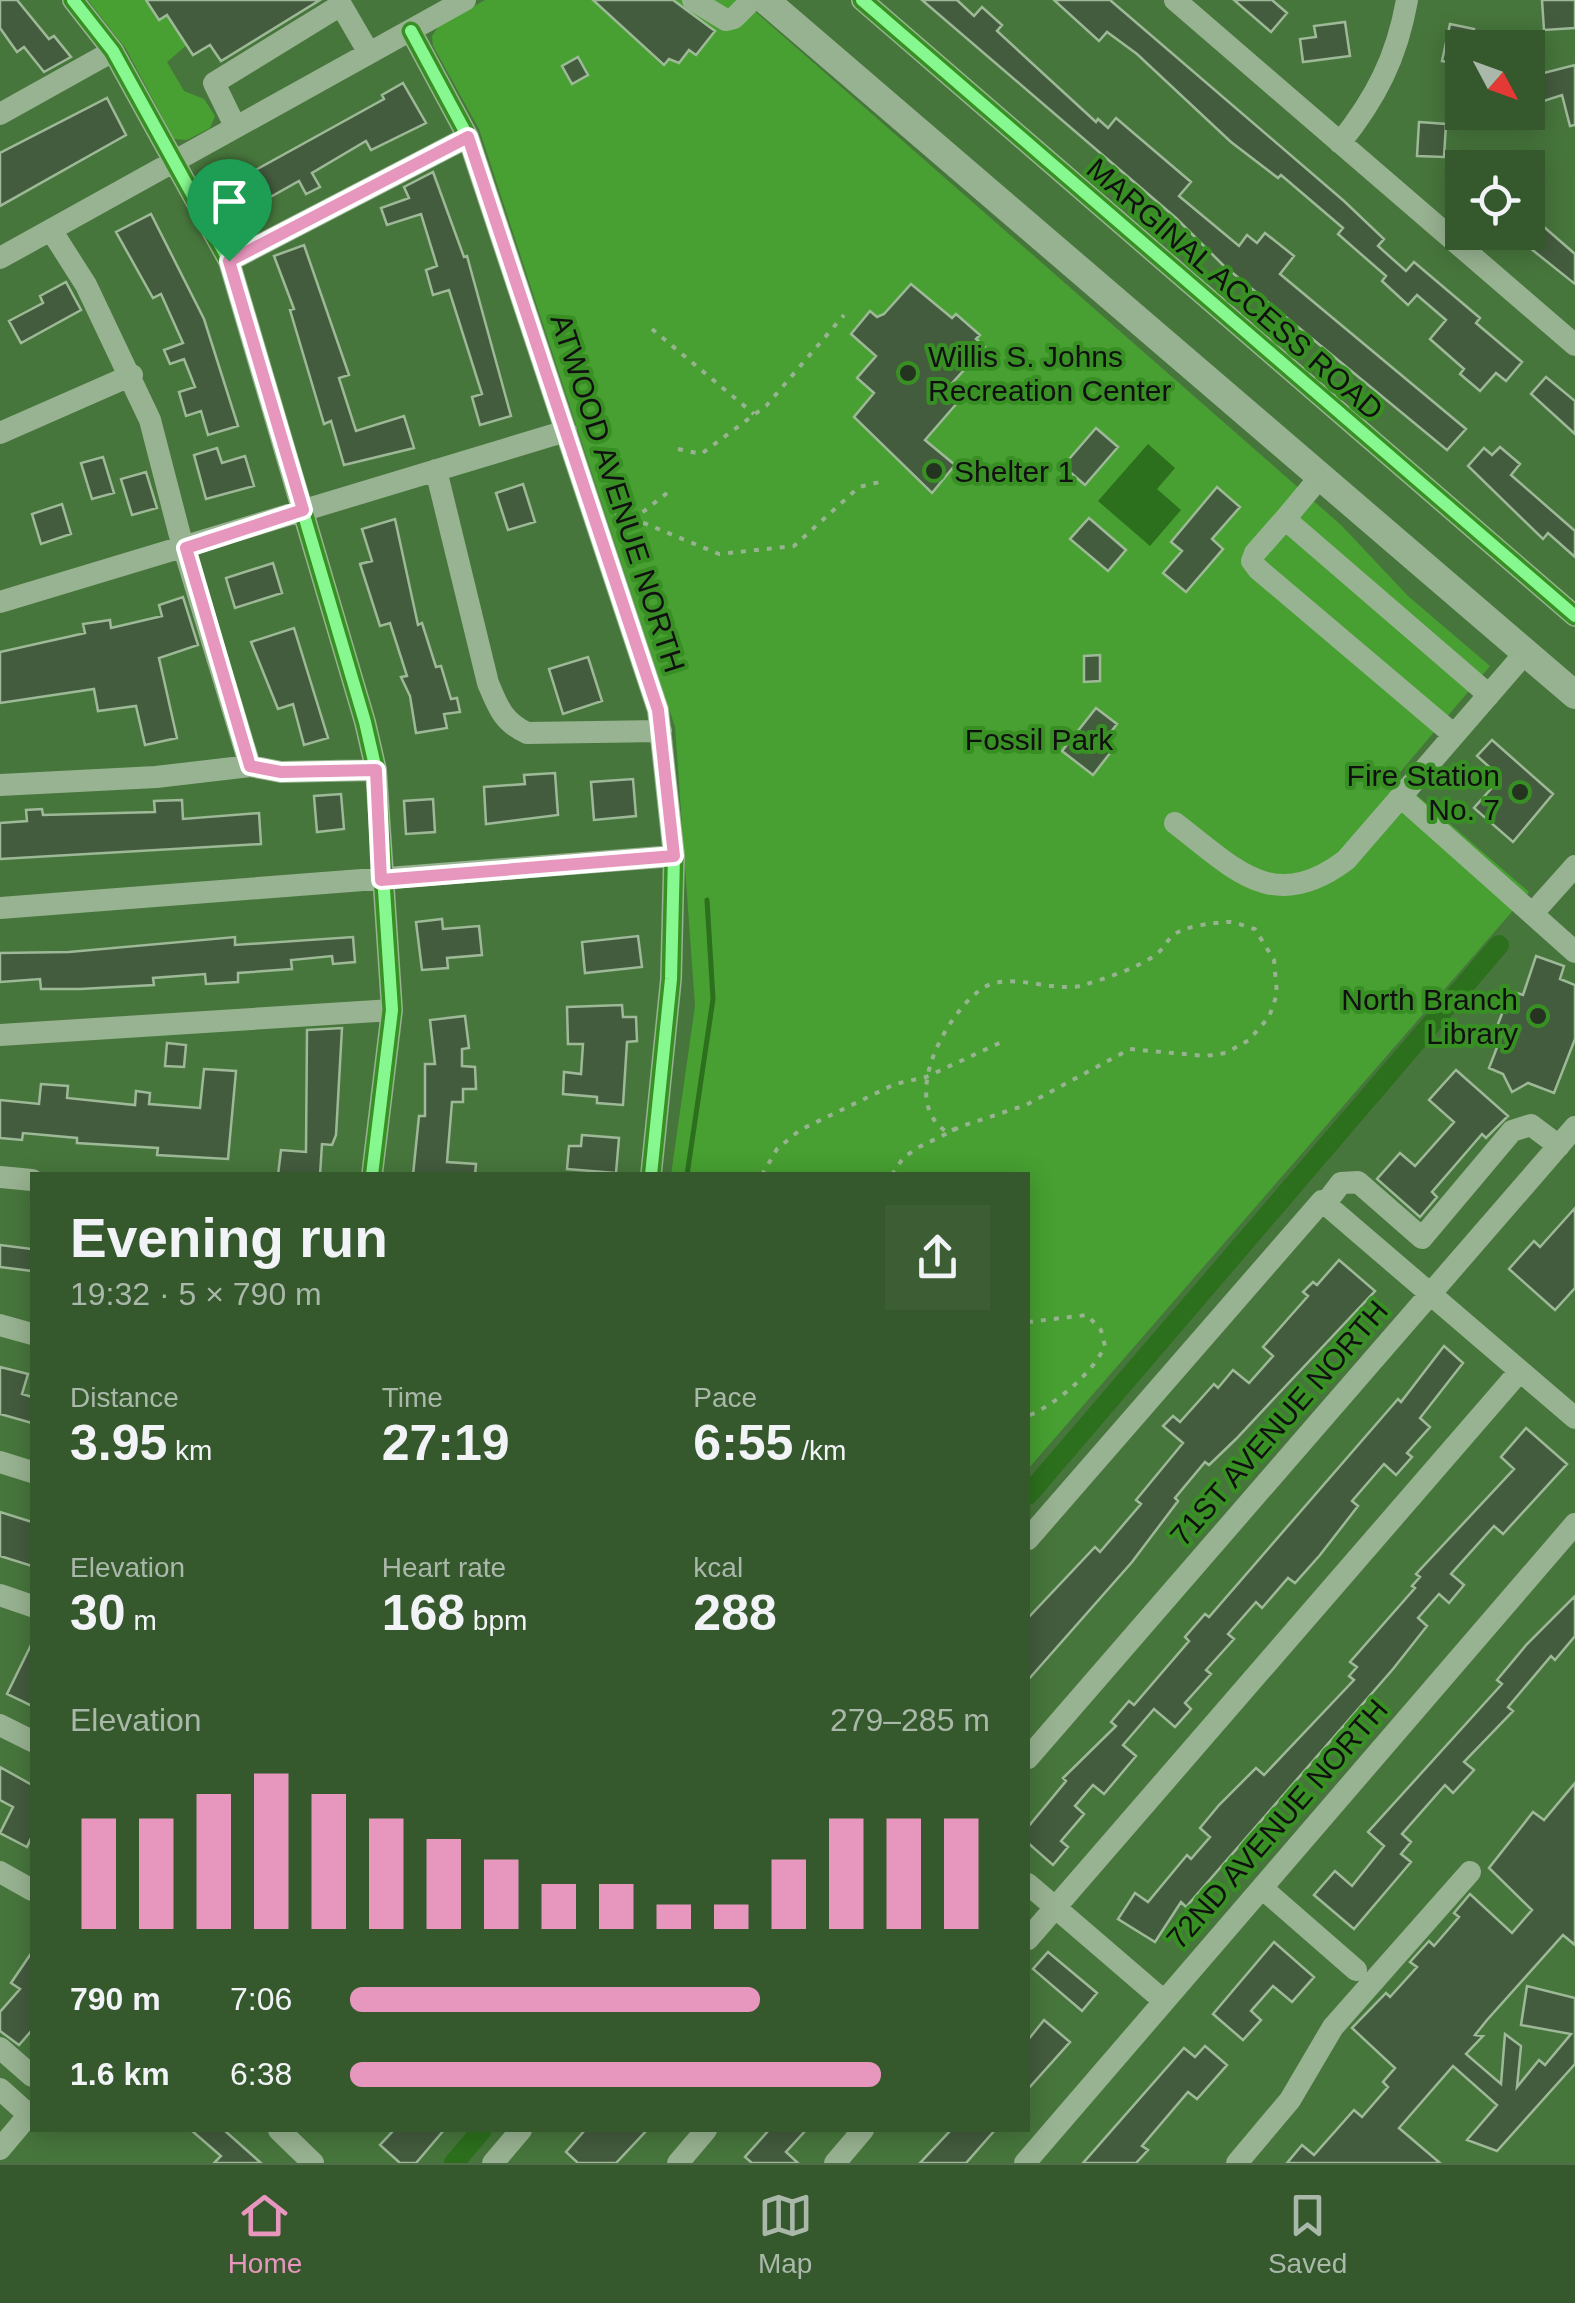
<!DOCTYPE html>
<meta charset="utf-8">
<style>
body{margin:0;font-family:Helvetica,sans-serif;background:#3d5e35;color:#f1f3f6;height:100vh;display:flex;flex-direction:column;font-size:38px;white-space:nowrap}
*{box-sizing:border-box;margin:0}
p{font-size:32px;color:#aab8aa}
.icon{flex:none;width:55px;height:55px;fill:none;stroke:currentColor;stroke-width:2;stroke-linecap:round;stroke-linejoin:round}
.map{position:relative;flex:1;overflow:hidden}
.panel{position:absolute;left:30px;top:1172px;width:1000px;height:960px;display:flex;flex-direction:column;background:#35582d;border-radius:0px;box-shadow:0 5px 25px #0003}
.panel>*{flex:none}
.needle{width:65px;rotate:131deg}
.fabs{position:absolute;left:1445px;top:30px;display:grid;gap:20px}
.fabs a{display:grid;place-items:center;width:100px;height:100px;border-radius:0px;background:#35582d;box-shadow:0 5px 25px #0003;font-size:50px}
.pin{position:absolute;display:grid;place-items:center;width:85px;height:85px;color:#fff;margin:-102px -42px;border-radius:50% 50% 50% 0;rotate:-45deg;box-shadow:0 0 10px #0007}
.pin .icon{rotate:45deg}
.round{display:grid;place-items:center;flex:none;width:105px;height:105px;border-radius:0px;background:#3d5e35}
.headline{display:flex;align-items:center;justify-content:space-between;height:170px;padding:0 40px}
h1{font-size:55px;font-weight:700;line-height:75px}
.metrics{display:grid;grid-template-columns:repeat(3,1fr);gap:15px;height:170px;padding:10px 40px}
.metrics div{display:grid;align-content:center}
.metrics b{font-size:50px;font-weight:700}
.metrics small{font-size:28px;font-weight:400}
.metrics p{font-size:28px}
.chart{height:280px;padding:20px 40px}
.chart p{display:flex;justify-content:space-between}
.chart svg{width:100%;height:180px;margin-top:10px;stroke:#e797bd;stroke-width:6}
ul{padding:0 40px;list-style:none;font-size:32px}
li{display:grid;grid-template-columns:160px 120px 1fr;align-items:center;height:75px}
li i{height:25px;border-radius:12px;background:#e797bd}
.menu{display:flex;justify-content:space-around;align-items:center;height:140px;border-top:2px solid #4f6e49;background:#35582d;font-size:28px;color:#aab8aa}
.menu a{display:grid;justify-items:center;gap:5px}
.menu .on{color:#e797bd}
.map>svg:first-child{display:block}
</style>
<div class="map">
<svg width="1575" height="2163" viewBox="0 0 1575 2163">
<rect width="100%" height="100%" fill="#47763c"/>
<!-- green -->
<path fill="#47a031" d="M88,0H160L188,44L167,62L184,91L204,99L215,116L210,128L187,140L174,139L126,49Z
M485,0H742L1341,525L1408,596L1490,666L1396,777L1529,892L1028,1469V1175H671L695,1006L675,727L479,129L433,46L432,36L438,27Z"/>
<!-- water -->
<path fill="#2c701d" d="M1148,444L1175,468L1157,489L1181,510L1150,546L1098,501Z"/>
<g fill="none" stroke-linecap="round" stroke-linejoin="round">
<!-- stream -->
<path stroke="#2c701d" stroke-width="5" d="M687,1175L713,999L707,900"/>
<!-- canal -->
<path stroke="#2c701d" stroke-width="20" d="M1028,1495L1499,945
M454,2163L482,2130"/>
</g>
<!-- building -->
<path fill="#445c3e" stroke="#9eb998" stroke-width="2.5" d="M0,0H17L49,39L54,36L71,57L44,72L24,47L17,52L0,28Z
M146,0H320L221,61L210,45L193,55L167,15L159,20Z
M593,0H673L715,31L696,55L689,50L679,63L669,59L664,65Z
M922,0H957L974,16L982,7L1002,25L997,31L1096,122L1098,119L1108,128L1116,118L1191,182L1179,196L1239,246L1247,235L1257,243L1265,233L1294,256L1280,274L1466,429L1447,450L1223,265L1176,218Z
M1054,0H1110L1344,201L1384,239L1378,246L1406,271L1414,262L1480,318L1476,323L1522,362L1506,381L1496,373L1480,391L1460,374L1464,369L1430,339L1446,320L1417,295L1408,305L1382,281L1386,276L1338,234L1343,228L1281,175L1278,178L1231,142L1137,54L1107,32L1099,41Z
M1234,0H1272L1287,13L1271,32Z
M1542,0H1575V28L1544,30Z
M1345,22L1350,56L1303,62L1300,39L1316,37L1314,26Z
M1450,24L1474,29L1470,48H1462V65L1442,61Z
M578,57L588,75L572,84L562,66Z
M1575,65V125L1570,126L1562,95L1528,106V77Z
M403,83L426,123L371,150L366,141L312,173L320,187L306,194L299,181L258,204L263,214L242,225L219,182L240,171L243,177L384,99L382,95Z
M107,98L126,135L0,206V153Z
M1419,122L1446,124L1444,157L1417,156Z
M433,172L464,257L467,256L511,416L480,425L472,397L482,394L449,290L433,295L426,270L437,266L421,214L387,225L381,208L409,198L404,187Z
M1528,213L1575,254V284L1510,232H1528Z
M151,214L204,319L238,426L208,435L201,411L186,416L179,392L195,387L184,359L170,364L164,350L183,343L161,294L153,298L116,232Z
M304,245L349,375L339,378L356,431L404,416L414,448L344,465L331,421L324,424L290,310L294,309L274,256Z
M66,282L81,310L21,343L9,321L43,303L40,296Z
M911,284L952,318L956,314L980,335L976,339L985,347L945,391L958,402L925,440L955,465L932,493L854,417L874,393L857,378L876,356L851,334L870,311L877,317L884,314Z
M1546,377L1575,401V434L1531,394Z
M1096,428L1118,447L1085,485L1063,466Z
M1500,447L1520,464L1511,475L1575,531V557L1548,533L1543,539L1468,466L1484,448L1492,455Z
M217,448L222,463L245,456L254,486L206,499L194,455Z
M103,457L114,493L92,499L81,463Z
M146,472L157,508L132,515L121,479Z
M523,484L535,522L508,530L496,493Z
M1217,487L1240,507L1212,539L1223,549L1186,592L1163,573L1182,551L1171,542Z
M62,504L71,534L41,544L32,514Z
M1089,518L1126,550L1108,571L1070,539Z
M395,519L418,625L422,623L436,667L441,666L451,699L457,698L460,712L444,714L447,728L416,733L410,696L401,677L407,676L390,623L380,626L360,564L372,561L362,529Z
M273,563L282,593L235,608L226,578Z
M183,597L198,645L159,658L177,738L145,745L136,706L98,711L94,689L0,703V652L85,633L83,624L110,620L111,628L162,616L159,605Z
M294,628L328,738L304,745L293,704L278,709L251,642Z
M1100,655V681L1084,682V656Z
M588,657L602,701L563,714L549,669Z
M1096,708L1117,724L1104,741L1114,748L1093,775L1062,751Z
M1492,740L1553,794L1513,842L1474,808L1497,782L1491,776L1495,772L1477,756Z
M555,773L558,815L486,824L484,787L525,784L524,775Z
M633,779L636,816L594,820L591,782Z
M341,794L344,829L317,832L314,796Z
M433,799L435,832L406,834L404,801Z
M182,800L183,819L259,813L261,844L0,859V823L27,821L26,810L42,809L43,815L155,812L154,801Z
M442,919L443,929L479,926L482,955L447,958L448,968L422,970L416,922Z
M638,936L642,967L585,973L582,942Z
M235,937V945L353,937L355,962L333,964L332,956L291,960L292,969L238,973V982L206,984L205,974L153,978L154,985L80,989H41L40,979L0,982V953L69,952Z
M1536,956L1564,966L1560,979L1575,985V1039L1554,1093L1528,1083L1512,1092L1503,1074L1489,1068L1503,1032L1496,1029L1507,1001L1513,1003L1517,993L1523,995Z
M622,1005L623,1017H636L637,1041L627,1042L623,1105L597,1103V1097L563,1094L564,1072L581,1074L583,1044H568L567,1007Z
M465,1016L469,1048L462,1049V1066L475,1067L476,1089H463V1102H452L447,1162L476,1164L475,1175H413L419,1116H425V1064H435L430,1020Z
M342,1028L336,1135L332,1145L322,1144L320,1175H278L281,1150L306,1152L307,1030Z
M167,1043L186,1045L184,1067L165,1066Z
M204,1069L236,1071L228,1159L157,1155L158,1148L77,1143V1138L23,1133L22,1140L0,1138V1100L39,1104L41,1084L68,1086L67,1098L135,1105L136,1091L150,1093L149,1104L200,1108Z
M1456,1070L1508,1116L1486,1138L1482,1134L1432,1192L1437,1197L1420,1217L1377,1179L1400,1153L1415,1166L1454,1122L1429,1100Z
M582,1135L619,1138L616,1173L567,1169L569,1146H581Z
M1575,1208V1288L1555,1310L1509,1269L1534,1241L1540,1247Z
M0,1245L32,1249V1271L0,1267Z
M1339,1260L1375,1291L1236,1439L1209,1465L1205,1462L1175,1498L1178,1501L1132,1562L1028,1680V1618L1095,1547L1100,1552L1141,1504L1136,1500L1183,1443L1163,1426L1173,1416L1180,1422L1214,1384L1218,1388L1233,1370L1249,1383L1273,1356L1263,1347L1308,1296L1303,1292L1313,1282L1317,1285Z
M1444,1346L1463,1363L1420,1418L1430,1427L1407,1453L1412,1457L1396,1475L1384,1464L1352,1501L1358,1506L1320,1555L1295,1583L1288,1578L1262,1608L1256,1602L1228,1634L1234,1639L1206,1670L1211,1674L1185,1703L1191,1709L1175,1727L1154,1709L1123,1745L1136,1756L1104,1794L1093,1785L1075,1806L1084,1814L1061,1841L1068,1847L1053,1865L1028,1843V1827L1066,1781L1063,1778L1116,1726L1111,1722L1129,1701L1134,1705L1189,1641L1185,1637L1205,1614L1209,1617L1398,1399L1401,1402Z
M0,1367L28,1374L22,1394L32,1397V1423L0,1414Z
M1526,1428L1567,1464L1503,1534L1494,1526L1451,1574L1464,1585L1449,1603L1439,1594L1418,1618L1427,1626L1393,1669L1186,1907L1181,1902L1155,1942L1118,1919L1135,1893L1148,1902L1187,1855L1191,1859L1210,1837L1200,1828L1219,1805L1256,1768L1264,1775L1354,1680L1349,1676L1357,1667L1350,1662L1415,1588L1412,1586L1420,1577L1416,1574L1514,1469L1501,1457Z
M0,1512L32,1522V1566L0,1556Z
M1575,1596V1636L1555,1660L1551,1656L1508,1707L1513,1711L1464,1762L1474,1770L1453,1793L1445,1785L1402,1834L1411,1842L1401,1854L1411,1862L1354,1929L1314,1895L1335,1871L1352,1886L1384,1846L1368,1832L1502,1684L1497,1680L1527,1644Z
M32,1643V1706L7,1694Z
M0,1767L32,1785V1836L27,1847L0,1833L13,1807L0,1800Z
M1575,1783V1945L1563,1935L1487,2020L1475,2035L1483,2036L1466,2054L1501,2084L1505,2034L1521,2046L1517,2087L1539,2060L1545,2065L1571,2034L1521,2025L1527,1986L1575,1998V2064L1497,2151L1467,2140L1497,2105L1453,2066L1399,2128L1440,2163H1287L1302,2145L1314,2155L1354,2110L1362,2117L1388,2087L1383,2082L1395,2068L1352,2028L1386,1993L1390,1997L1417,1967L1410,1962L1429,1941L1434,1946L1459,1917L1454,1913L1470,1894L1512,1933L1532,1910L1489,1868L1533,1812L1544,1820Z
M1274,1942L1314,1977L1292,2002L1273,1986L1251,2011L1261,2020L1243,2040L1213,2014Z
M32,1952V2030L19,2045L0,2031V2012L20,1989L11,1983Z
M1048,1952L1097,1993L1082,2011L1033,1969Z
M1044,2020L1070,2042L1028,2089V2040Z
M1205,2046L1227,2065L1197,2099L1188,2092L1142,2146L1148,2150L1136,2163H1083L1184,2048L1195,2057Z
M191,2130H224L261,2163H214L221,2156Z
M394,2130H444L416,2163H400L380,2145Z
M585,2130H647L616,2163H578L566,2152Z
M769,2130H806L786,2152L798,2163H752L745,2157Z
M951,2130H995L966,2163H920Z"/>
<g fill="none" stroke-linecap="round" stroke-linejoin="round">
<!-- path -->
<path stroke="#98b391" stroke-width="4" stroke-dasharray="5 8" stroke-linecap="butt" d="M652,329L754,414
M678,449L701,454L766,406L844,315
M667,493L634,519L719,554L794,546L859,487L884,481
M615,514L634,519
M762,1175L777,1149L800,1130L895,1084L926,1077L1006,1040
M892,1175L903,1158L919,1147L962,1126L1026,1105L1130,1049L1205,1056L1226,1053L1249,1040L1269,1017L1277,994L1274,960L1255,929C1245,927 1236,921 1226,922C1212,923 1186,926 1175,934C1167,939 1163,951 1154,956C1135,969 1106,978 1084,985C1051,994 1008,969 980,990C944,1017 899,1102 947,1132L962,1126
M1028,1322L1087,1315L1101,1330L1105,1346C1092,1374 1056,1404 1028,1416"/>
<!-- minor -->
<path stroke="#98b391" stroke-width="22" d="M73,0L113,51L229,261L365,722L376,770L392,1010L372,1175
M693,0L726,20L734,18L752,0
M862,0L1575,616
M1175,0L1575,345
M411,31L468,137L658,710L674,856L671,979L651,1175
M0,114L113,51
M235,126L214,83L341,5L369,53
M1340,143C1376,98 1397,57 1407,0
M51,230L86,285L150,420L179,532L250,766
M0,258L465,0
M229,261L468,137
M0,433L132,375
M436,470L488,683C498,707 503,722 527,733L661,731
M1320,477L1285,519L1489,695
M1285,519L1255,553L1252,561L1258,569L1454,735
M0,602L566,431
M0,785L156,777L250,766L281,772L376,770
M1401,797L1575,952
M1175,823C1235,869 1273,915 1346,860L1525,653
M0,908L674,856
M1533,913L1575,866
M0,1035L392,1010
M0,1177L32,1180
M1325,1204L1341,1183L1358,1182L1422,1238L1512,1131L1531,1125L1559,1146
M0,1325L32,1334
M0,1462L32,1472
M1028,1539L1322,1201L1575,1418
M0,1595L32,1606
M0,1725L32,1741
M1028,1758L1575,1127
M0,1872L32,1890
M1028,1884L1164,2001
M1262,1888L1356,1970
M1028,1939L1520,1371
M0,2048L32,2076
M0,2089L29,2115
M279,2130L313,2163
M0,2149L32,2111
M493,2163L521,2130
M678,2163L706,2130
M835,2163L863,2130
M1025,2163L1575,1524
M1237,2163L1290,2100L1333,2027L1470,1872"/>
<!-- major -->
<path stroke="#96b290" stroke-width="28" d="M765,0L1575,695"/>
<!-- cycleway casing -->
<g stroke="#388f24" stroke-width="19">
<path id="cycleway" d="M73,0L113,51L229,261L365,722L376,770L392,1010L372,1175
M862,0L1575,616
M411,31L468,137L658,710L674,856L671,979L651,1175"/>
</g>
<!-- cycleway -->
<use href="#cycleway" stroke="#87f88f" stroke-width="12"/>
</g>
<g fill="none" stroke-linecap="round" stroke-linejoin="round">
<!-- route casing -->
<g stroke="#fff" stroke-width="20">
<path id="route" d="M468,137L658,710L674,856L381,880L376,770L281,772L250,766L186,548L303,510L229,261Z"/>
</g>
<!-- route -->
<use href="#route" stroke="#e797bd" stroke-width="12"/>
</g>
<!-- markers -->
<g fill="#243420" stroke="#388f24" stroke-width="4">
<circle cx="908" cy="373" r="10"/>
<circle cx="934" cy="471" r="10"/>
<circle cx="1520" cy="792" r="10"/>
<circle cx="1538" cy="1016" r="10"/>
</g>
<g text-anchor="middle" dominant-baseline="central" stroke-width="8" stroke-linejoin="round" paint-order="stroke">
<!-- street labels -->
<g font-size="30" fill="#111" stroke="#388f24">
<text transform="translate(1235 289) rotate(41)">MARGINAL ACCESS ROAD</text>
<text transform="translate(618 493) rotate(72)">ATWOOD AVENUE NORTH</text>
<text transform="translate(1279 1423) rotate(-49)">71ST AVENUE NORTH</text>
<text transform="translate(1277 1824) rotate(-49)">72ND AVENUE NORTH</text>
</g>
<!-- poi labels -->
<g font-size="30" fill="#111" stroke="#388f24" text-anchor="start">
<text x="928" y="356">Willis S. Johns<tspan x="928" dy="34">Recreation Center</tspan></text>
<text x="954" y="471">Shelter 1</text>
<text x="1500" y="775" text-anchor="end">Fire Station<tspan x="1500" dy="34">No. 7</tspan></text>
<text x="1518" y="999" text-anchor="end">North Branch<tspan x="1518" dy="34">Library</tspan></text>
</g>
<!-- park labels -->
<g font-size="30" fill="#111" stroke="#388f24">
<text x="1039" y="739">Fossil Park</text>
</g>
</g>
</svg>
<div class="fabs">
<a><svg class="needle" viewBox="-14 -14 28 28"><path d="M0-13l5 13h-10z" fill="#e53935"/><path d="M0 13l5-13h-10z" fill="#aab8aa"/></svg></a>
<a><svg class="icon" aria-label="locate" viewBox="0 0 24 24"><circle cx="12" cy="12" r="6"/><path d="M12 2v4M12 18v4M2 12h4M18 12h4"/></svg></a>
</div>
<div class="pin" style="left:229px;top:261px;background:#1e9e55"><svg class="icon" aria-label="arrive" viewBox="0 0 24 24"><path d="M6 21V4h12l-3 4 3 4H6"/></svg></div>
<section class="panel">
<div class="headline"><div><h1>Evening run</h1><p>19:32 · 5 × 790 m</p></div><a class="round"><svg class="icon" aria-label="share" viewBox="0 0 24 24"><path d="M12 15V3M7 8l5-5 5 5M5 13v7h14v-7"/></svg></a></div>
<div class="metrics">
<div><p>Distance</p><b>3.95<small> km</small></b></div>
<div><p>Time</p><b>27:19</b></div>
<div><p>Pace</p><b>6:55<small> /km</small></b></div>
</div>
<div class="metrics">
<div><p>Elevation</p><b>30<small> m</small></b></div>
<div><p>Heart rate</p><b>168<small> bpm</small></b></div>
<div><p>kcal</p><b>288</b></div>
</div>
<div class="chart"><p><span>Elevation</span>279–285 m</p>
<svg viewBox="0 0 160 44" preserveAspectRatio="none"><path d="M5 44V17M15 44V17M25 44V11M35 44V6M45 44V11M55 44V17M65 44V22M75 44V27M85 44V33M95 44V33M105 44V38M115 44V38M125 44V27M135 44V17M145 44V17M155 44V17"/></svg>
</div>
<ul>
<li><b>790 m</b>7:06<i style="width:64%"></i></li>
<li><b>1.6 km</b>6:38<i style="width:83%"></i></li>
</ul>
</section>
</div>
<nav class="menu">
<a class="on"><svg class="icon" aria-label="home" viewBox="0 0 24 24"><path d="M3 11l9-7 9 7M6 9v11h12V9"/></svg>Home</a>
<a><svg class="icon" aria-label="map" viewBox="0 0 24 24"><path d="M3 6l6-2 6 2 6-2v14l-6 2-6-2-6 2zM9 4v14M15 6v14"/></svg>Map</a>
<a><svg class="icon" aria-label="saved" viewBox="0 0 24 24"><path d="M7 4h10v16l-5-4-5 4z"/></svg>Saved</a>
</nav>
